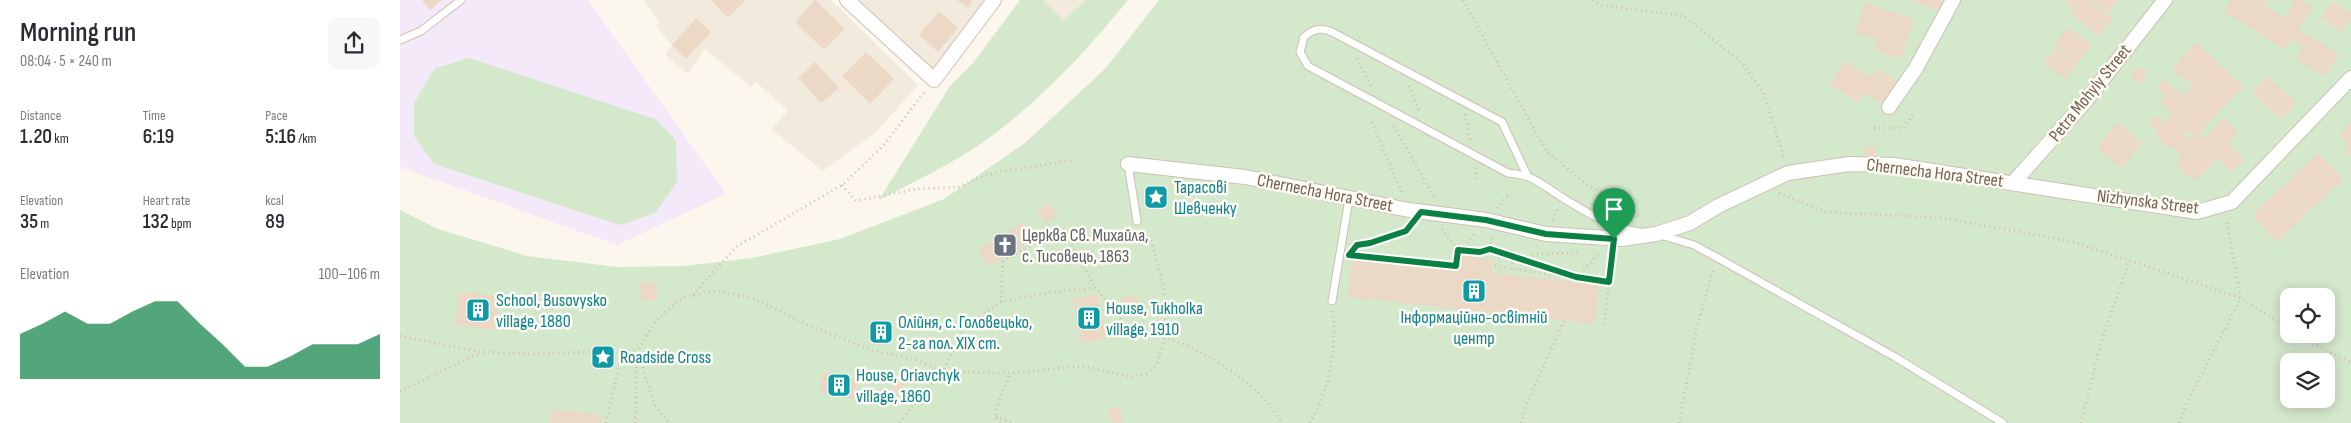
<!DOCTYPE html>
<meta charset="utf-8">
<style>
body{margin:0;font-family:"Sofia Sans Condensed",sans-serif;background:#f7f7f7;color:#2b2b33;height:100vh;display:flex;flex-direction:column;font-size:19px;white-space:nowrap}
*{box-sizing:border-box;margin:0}
p{font-size:16px;color:#7c7c81}
.icon{flex:none;width:28px;height:28px;fill:none;stroke:currentColor;stroke-width:2;stroke-linecap:round;stroke-linejoin:round}
.map{position:relative;flex:1;overflow:hidden}
.drawer{display:flex;flex-direction:column;background:#fff;width:400px}
.drawer>*{flex:none}
.tools{position:absolute;left:1880px;top:288px;display:grid;gap:10px}
.tools a{display:grid;place-items:center;width:55px;height:55px;border-radius:10px;background:#fff;box-shadow:0 2px 12px #0003;font-size:25px}
.pin{position:absolute;display:grid;place-items:center;width:42px;height:42px;color:#fff;margin:-51px -21px;border-radius:50% 50% 50% 0;rotate:-45deg;box-shadow:0 0 5px #0007}
.pin .icon{rotate:45deg}
.round{display:grid;place-items:center;flex:none;width:52px;height:52px;border-radius:10px;background:#f7f7f7}
.summary{display:flex;align-items:center;justify-content:space-between;height:85px;padding:0 20px}
h1{font-size:28px;font-weight:600;line-height:38px}
.figures{display:grid;grid-template-columns:repeat(3,1fr);gap:8px;height:85px;padding:5px 20px}
.figures div{display:grid;align-content:center}
.figures b{font-size:21px;font-weight:600}
.figures small{font-size:14px;font-weight:400}
.figures p{font-size:14px}
.chart{height:140px;padding:10px 20px}
.chart p{display:flex;justify-content:space-between}
.chart svg{width:100%;height:90px;margin-top:5px;fill:#0b8043;opacity:.7}
main{display:flex;flex:1;min-height:0}
.map>svg:first-child{display:block}
</style>
<main>
<section class="drawer">
<div class="summary"><div><h1>Morning run</h1><p>08:04 · 5 × 240 m</p></div><a class="round"><svg class="icon" aria-label="share" viewBox="0 0 24 24"><path d="M12 15V3M7 8l5-5 5 5M5 13v7h14v-7"/></svg></a></div>
<div class="figures">
<div><p>Distance</p><b>1.20<small> km</small></b></div>
<div><p>Time</p><b>6:19</b></div>
<div><p>Pace</p><b>5:16<small> /km</small></b></div>
</div>
<div class="figures">
<div><p>Elevation</p><b>35<small> m</small></b></div>
<div><p>Heart rate</p><b>132<small> bpm</small></b></div>
<div><p>kcal</p><b>89</b></div>
</div>
<div class="chart"><p><span>Elevation</span>100–106 m</p>
<svg viewBox="0 0 160 44" preserveAspectRatio="none"><path d="M0 44V22L10 17L20 11L30 17L40 17L50 11L60 6L70 6L80 17L90 27L100 38L110 38L120 33L130 27L140 27L150 27L160 22V44z"/></svg>
</div>
</section>
<div class="map">
<svg width="1951" height="423" viewBox="0 0 1951 423">
<rect width="100%" height="100%" fill="#fbf7ed"/>
<!-- residential -->
<path fill="#f2eadc" d="M244,0H431L518,85L476,132L423,171L371,129L388,111L355,81L351,87L305,49L288,74L265,55L272,45L256,26L260,23Z
M455,0H584L534,71Z
M640,0H686L663,20Z"/>
<!-- education -->
<path fill="#f4e9f8" d="M0,0H188L326,194L217,245L0,167Z"/>
<!-- green -->
<path fill="#d4e8cc" fill-rule="evenodd" d="M620,0H643L663,20L686,0H728C686,52 637,104 582,143C549,165 514,182 479,200L550,86L573,63Z
M759,0H1951V423H0V210L38,229L127,256L217,267L284,266L352,258L440,239L544,199L625,143L706,68ZM1889,296H1926V334H1889ZM1889,361H1926V399H1889Z
M69,58L255,119L276,140L277,182L255,213L220,225L34,164L14,136V103L34,69Z"/>
<!-- building -->
<path fill="#ebd9c5" fill-rule="evenodd" d="M22,0H42L30,10Z
M311,0H344L345,1L328,18Z
M415,0L445,29L424,50L395,22Z
M557,0H573L568,8Z
M1512,0H1542L1538,11Z
M1667,0H1690L1713,18L1699,36L1670,13L1673,8L1665,2Z
M1692,0H1718L1708,12Z
M1831,0H1864L1867,2L1865,6L1884,18L1895,0H1902L1913,7L1898,30L1939,54L1924,77L1895,59L1903,47L1891,40L1885,50L1824,11Z
M1933,1L1951,14V19L1941,32L1921,18Z
M1465,3L1514,19L1501,59L1474,50L1477,40L1455,33Z
M539,11L558,28L538,52L519,35Z
M296,18L311,32L286,59L272,45Z
M1668,27L1692,44L1678,63L1654,45Z
M1796,42L1843,86L1798,135L1802,139L1824,117L1839,133L1828,142L1845,162L1830,172L1819,158L1794,181L1775,164L1782,157L1771,145L1769,148L1756,138L1759,133L1748,124L1755,115L1766,123L1772,114L1760,103L1766,96L1756,87L1763,79L1783,96L1792,85L1772,69ZM1787,130L1796,138H1786L1781,132L1783,134Z
M1656,48L1678,64L1666,80L1644,64Z
M466,52L494,79L470,104L442,76Z
M1444,61L1471,77L1476,69L1499,82L1486,105L1465,93L1459,102L1429,85Z
M415,62L439,88L421,103L398,78Z
M1739,66L1748,74L1740,83L1730,75Z
M1867,76L1897,103L1881,120L1852,92Z
M1717,122L1742,142L1722,168L1697,149Z
M1951,122V157L1943,149L1949,144L1939,134Z
M1465,146L1476,147V156L1465,155Z
M1918,153L1943,179L1877,242L1852,215Z
M649,203L658,215L646,224L637,211Z
M622,223L632,240L589,266L578,249Z
M1059,255L1093,259L1092,273L1199,284L1195,324L948,297L952,257L1057,269Z
M256,282L258,299L241,301L239,283Z
M59,291L100,296L96,330L55,325Z
M698,294L706,339L681,343L673,298Z
M736,295L740,314L725,318L721,298Z
M472,323L493,327L490,340L470,337Z
M423,372L459,379L455,399L419,392Z
M493,381L505,383L503,394L492,392Z
M718,406L725,422L712,423L707,411Z
M151,409L202,415L201,423H150Z"/>
<g fill="none" stroke-linecap="round" stroke-linejoin="round">
<!-- lane casing -->
<g stroke="#ccc1b3" stroke-width="9">
<path id="lane" d="M0,40L21,31L61,0
M728,164L737,221
M1127,175L1102,122L932,32C921,27 913,29 904,37L900,52L908,66L1108,173C1135,175 1141,185 1163,198C1188,213 1211,228 1240,232
M1260,235L1294,245L1316,257L1495,357L1603,423
M932,301L949,199"/>
</g>
<!-- street casing -->
<g stroke="#ccc1b3" stroke-width="16">
<path id="street" d="M447,0L534,80L594,0
M1489,107L1516,68L1553,0
M728,164L845,177L1009,210L1086,220L1146,234L1222,239L1256,234L1290,223L1318,206L1388,173L1449,164L1494,165L1797,212L1832,202L1951,78
M1613,183L1684,103L1765,0"/>
</g>
<!-- path -->
<path stroke="#d3bfaa" stroke-width="3" stroke-dasharray="1 4" stroke-linecap="butt" d="M1063,0L1146,151L1186,184L1234,211L1240,219
M1193,0L1200,5L1284,16L1342,63L1363,92L1385,160
M957,58L972,88
M1009,86L1020,113
M1065,114L1070,140
M972,122L1002,193
M994,126L1035,199
M1474,128H1504L1513,114
M1075,168L1077,179
M442,185L456,201L516,189L559,187L578,178L604,171L675,160
M1379,193L1426,212L1544,218L1674,242L1841,298L1889,329
M1097,208L1108,195
M1153,220L1158,207
M1042,229L1058,250
M1090,249L1092,235
M953,250L957,245C975,243 1000,239 1011,224
M1061,251L1075,233
M951,255L1056,266L1058,250L1079,252L1090,249L1176,277L1201,252
M1124,260L1132,254L1179,253
M1095,266L1169,277
M1112,269L1113,257
M1176,277L1209,282L1204,324
M1209,282L1213,252
M293,295L336,247L442,185L483,146L525,91
M601,302L603,262L656,229L668,239L695,288
M1895,334L1951,363
M0,336L81,352L135,354L237,350
M238,353L254,404L269,423
M0,391L80,353
M596,416L611,423
M206,423L222,352
M235,423L237,350L258,318L284,297L315,291L353,298L397,320L470,350L517,360L543,372L611,373L684,366L731,377L747,373L757,364L765,337L766,297L753,246L743,230
M500,423L519,397L543,372L562,331L601,302L650,292L695,288C704,296 725,327 733,331C742,336 757,334 767,338C808,352 860,384 882,423
M600,423L595,416L600,398L611,373
M910,423C930,388 936,351 933,311
M1121,423L1127,403L1164,321
M1279,423L1297,327L1314,267
M1681,423L1701,342L1729,261
M1779,423L1788,400L1841,298L1826,219"/>
<!-- lane -->
<use href="#lane" stroke="#fff" stroke-width="7"/>
<!-- street -->
<use href="#street" stroke="#fff" stroke-width="14"/>
</g>
<g fill="none" stroke-linecap="round" stroke-linejoin="round">
<!-- route casing -->
<g stroke="#fff" stroke-width="10">
<path id="route" d="M1021,212L1086,220L1146,234L1214,239L1209,282L1176,277L1090,249L1080,252L1058,250L1056,266L949,255L957,245L970,243L1006,231Z"/>
</g>
<!-- route -->
<use href="#route" stroke="#0b8043" stroke-width="6"/>
</g>
<!-- icons -->
<defs>
<g id="sight-square" transform="scale(1.25)"><rect x="-9" y="-9" width="18" height="18" rx="4" fill="#0f9aa8" stroke="#fdfbf3"/><path d="M0-6L1.8-2.2L6-1.7L2.9 1.2L3.7 5.4L0 3.3L-3.7 5.4L-2.9 1.2L-6-1.7L-1.8-2.2Z" fill="#fff"/></g>
<g id="church-square" transform="scale(1.25)"><rect x="-9" y="-9" width="18" height="18" rx="4" fill="#6b7280" stroke="#fdfbf3"/><path d="M-1.2-6h2.4v3.5h3.3v2.4h-3.3V6h-2.4V-.1h-3.3v-2.4h3.3Z" fill="#fff"/></g>
<g id="building-square" transform="scale(1.25)"><rect x="-9" y="-9" width="18" height="18" rx="4" fill="#0f9aa8" stroke="#fdfbf3"/><path d="M-4-6H4V6H1V3H-1V6H-4ZM-2.5-4.3h1.7v1.8h-1.7ZM.8-4.3h1.7v1.8H.8ZM-2.5-1h1.7V.8h-1.7ZM.8-1h1.7V.8H.8Z" fill="#fff"/></g>
</defs>
<g fill-rule="evenodd">
<use href="#sight-square" x="756" y="197"/>
<use href="#church-square" x="605" y="245"/>
<use href="#building-square" x="1074" y="291"/>
<use href="#building-square" x="78" y="310"/>
<use href="#building-square" x="689" y="318"/>
<use href="#building-square" x="481" y="332"/>
<use href="#sight-square" x="203" y="357"/>
<use href="#building-square" x="439" y="385"/>
</g>
<g text-anchor="middle" dominant-baseline="central" stroke-width="5" stroke-linejoin="round" paint-order="stroke">
<!-- street labels -->
<g font-size="18" fill="#746251" stroke="#fdfbf3">
<text transform="translate(1690 93) rotate(-51)">Petra Mohyly Street</text>
<text transform="translate(1535 173) rotate(7)">Chernecha Hora Street</text>
<text transform="translate(925 193) rotate(11)">Chernecha Hora Street</text>
<text transform="translate(1748 202) rotate(7)">Nizhynska Street</text>
</g>
<!-- culture labels -->
<g font-size="18" fill="#0d838f" stroke="#fdfbf3" text-anchor="start">
<text x="774" y="187">Тарасові<tspan x="774" dy="21">Шевченку</tspan></text>
<text x="96" y="300">School, Busovysko<tspan x="96" dy="21">village, 1880</tspan></text>
<text x="706" y="308">House, Tukholka<tspan x="706" dy="21">village, 1910</tspan></text>
<text x="1074" y="317" text-anchor="middle">Інформаційно-освітній<tspan x="1074" dy="21">центр</tspan></text>
<text x="498" y="322">Олійня, с. Головецько,<tspan x="498" dy="21">2-га пол. XIX ст.</tspan></text>
<text x="220" y="357">Roadside Cross</text>
<text x="456" y="375">House, Oriavchyk<tspan x="456" dy="21">village, 1860</tspan></text>
</g>
<!-- worship labels -->
<g font-size="18" fill="#5b616d" stroke="#fdfbf3" text-anchor="start">
<text x="622" y="235">Церква Св. Михайла,<tspan x="622" dy="21">с. Тисовець, 1863</tspan></text>
</g>
</g>
</svg>
<div class="tools">
<a><svg class="icon" aria-label="locate" viewBox="0 0 24 24"><circle cx="12" cy="12" r="6"/><path d="M12 2v4M12 18v4M2 12h4M18 12h4"/></svg></a>
<a><svg class="icon" aria-label="layers" viewBox="0 0 24 24"><path d="M12 4l9 5-9 5-9-5zM3 14l9 5 9-5"/></svg></a>
</div>
<div class="pin" style="left:1214px;top:239px;background:#1e9e55"><svg class="icon" aria-label="arrive" viewBox="0 0 24 24"><path d="M6 21V4h12l-3 4 3 4H6"/></svg></div>
</div>
</main>
